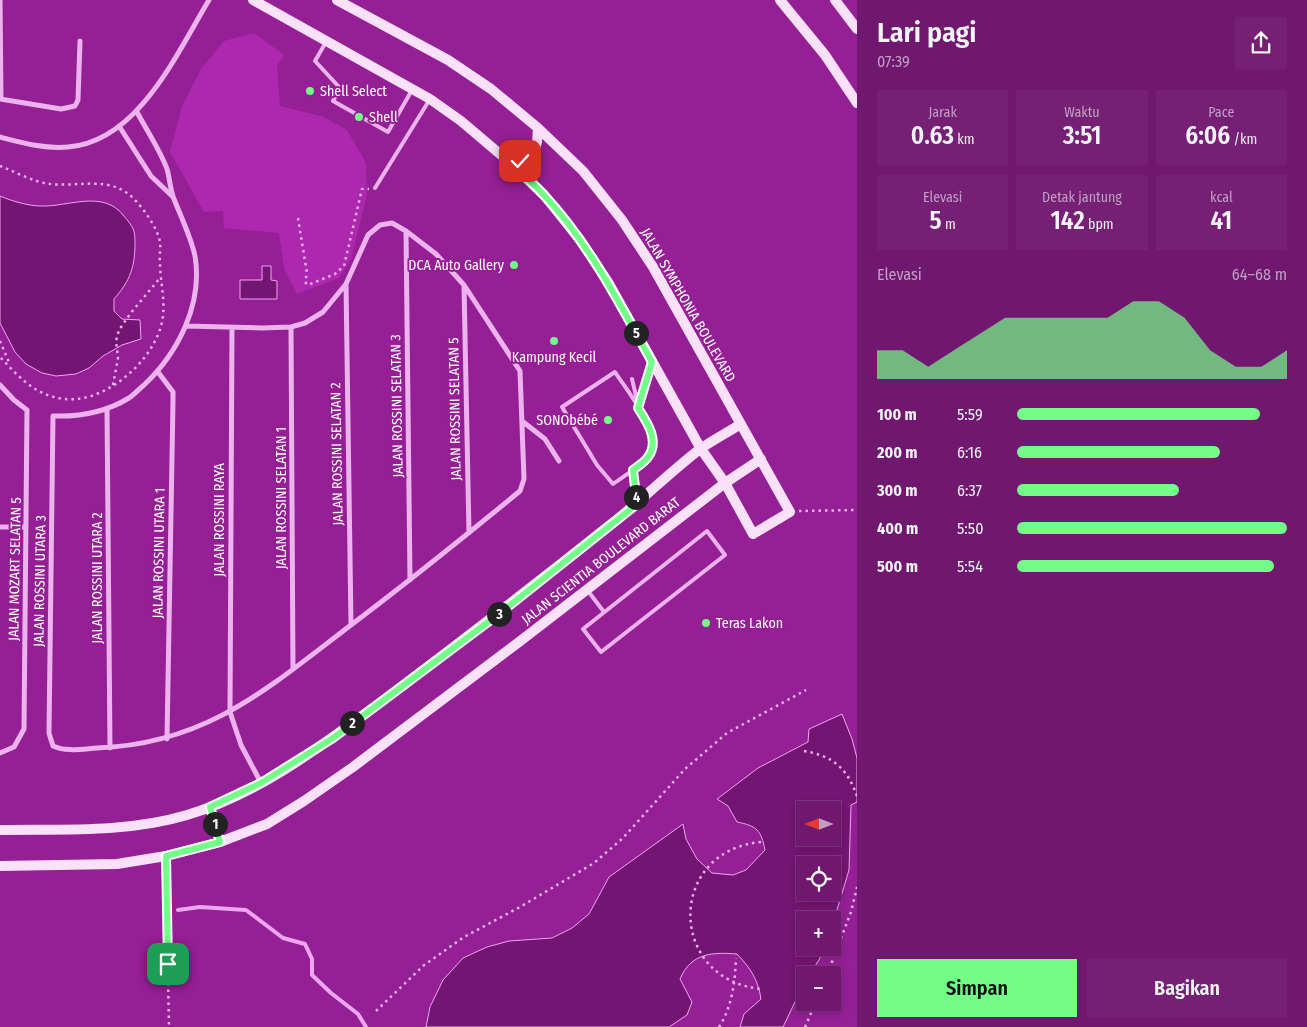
<!DOCTYPE html>
<html lang="id">
<meta charset="utf-8">
<style>
body{margin:0;font-family:"Fira Sans Condensed",sans-serif;background:#752075;color:#f1f3f6;height:100vh;display:flex;flex-direction:column;font-size:19px;white-space:nowrap}
*{box-sizing:border-box;margin:0}
p{font-size:16px;color:#c09fc3}
.icon{flex:none;width:28px;height:28px;fill:none;stroke:currentColor;stroke-width:2;stroke-linecap:round;stroke-linejoin:round}
.map{position:relative;flex:1;overflow:hidden}
.panel{display:flex;flex-direction:column;background:#701770;width:450px}
.panel>*{flex:none}
.needle{width:32px;rotate:270deg}
.fabs{position:absolute;left:796px;top:801px;display:grid;gap:10px}
.fabs a{display:grid;place-items:center;width:45px;height:45px;border-radius:0px;background:#701770;box-shadow:0 2px 8px #0003,0 0 0 1px #823683;font-size:25px}
.pin{position:absolute;display:grid;place-items:center;width:42px;height:42px;color:#fff;margin:-21px;border-radius:10px;box-shadow:0 2px 8px #0006}
.km{position:absolute;width:25px;height:25px;margin:-12px;border-radius:50%;background:#222;color:#fff;font-size:14px;line-height:25px;text-align:center}
.round{display:grid;place-items:center;flex:none;width:52px;height:52px;border-radius:0px;background:#752075}
.summary{display:flex;align-items:center;justify-content:space-between;height:85px;padding:0 20px}
h1{font-size:28px;font-weight:600;line-height:38px}
.stats{display:grid;grid-template-columns:repeat(3,1fr);gap:8px;height:85px;padding:5px 20px}
.stats div{display:grid;align-content:center;border-radius:0px;background:#752075;text-align:center}
.stats b{font-size:25px;font-weight:600}
.stats small{font-size:14px;font-weight:400}
.stats p{font-size:14px}
.chart{height:140px;padding:10px 20px}
.chart p{display:flex;justify-content:space-between}
.chart svg{width:100%;height:90px;margin-top:5px;fill:#73fc88;opacity:.7}
.cta{display:flex;gap:10px;margin-top:auto;padding:10px 20px}
.cta a{flex:1;height:58px;border-radius:0px;background:#73fc88;color:#111;font-size:20px;font-weight:600;line-height:58px;text-align:center}
.cta a+a{background:#752075;color:#f1f3f6}
ul{padding:0 20px;list-style:none;font-size:16px}
li{display:grid;grid-template-columns:80px 60px 1fr;align-items:center;height:38px}
li i{height:12px;border-radius:6px;background:#73fc88}
main{display:flex;flex:1;min-height:0}
.map>svg:first-child{display:block}
</style>
<main>
<div class="map">
<svg width="857" height="1027" viewBox="0 0 857 1027">
<rect width="100%" height="100%" fill="#951f95"/>
<!-- green -->
<path fill="#ad28ae" d="M254,33L284,55L277,66L280,106L324,117L347,130L366,163L367,195L351,259L339,278L297,294L284,268L279,233L224,228L223,211L204,212L170,152L182,106L201,69L224,41Z"/>
<!-- water -->
<path fill="#741573" stroke="#eea6f0" fill-rule="evenodd" d="M0,196C12,201 28,206 41,206C69,207 103,189 124,216C133,227 135,229 135,243C135,267 130,281 114,299V311L122,319L140,320L141,339L122,345L103,356L89,368L76,374L56,376L42,373L26,364L15,352L0,323Z
M262,266H271V280L277,281V299H240V280H262Z
M842,714L852,739L857,758V802L851,805L849,870L833,923L832,920H805V948H824L819,960L809,975H805V981L783,1027H740L744,1014L761,999C758,979 750,968 737,954C712,952 691,953 680,979L692,1002L687,1015L669,1027H426L430,1007L443,980L463,958L487,947L509,941L552,938L572,928L589,914L609,877L683,824L686,839L697,859L712,873L733,875L746,870L765,850C761,830 757,826 737,822L728,806L717,799L758,768L808,742L809,729ZM805,810H832V838H805ZM805,865H832V892H805Z"/>
<g fill="none" stroke-linecap="round" stroke-linejoin="round">
<!-- stream -->
<path stroke="#eea6f0" stroke-width="4" d="M178,910L200,907L246,910L283,938L305,944L312,959V975L331,993L358,1014L366,1027"/>
<!-- path -->
<path stroke="#eeb3ef" stroke-width="2.5" stroke-dasharray="2.5 4" stroke-linecap="butt" d="M0,166C16,172 33,182 50,184C76,187 105,177 127,193C139,201 159,229 160,243C161,249 159,255 160,262C160,283 167,305 161,326C150,366 97,410 54,397C31,391 16,374 0,357
M298,218L307,273L305,282L308,285L335,274L344,266L362,189H369
M0,341L10,365
M113,385L118,358L116,341L119,330L130,314L160,278
M799,511L857,510
M804,751C833,756 847,768 857,796
M166,866L169,1027
M827,975L851,912L857,887
M376,1011L423,966L464,937L520,907L594,863L623,838L685,769L727,733L806,690
M719,1027C732,1007 735,982 736,958
M805,1027L816,1002"/>
<!-- lane -->
<path stroke="#eeb3ef" stroke-width="4" d="M326,42L315,61L340,88L333,101L388,132L412,90
M375,188L430,99
M615,372C627,391 666,437 647,458C638,468 624,476 613,484L597,465L562,407Z
M632,379L638,404
M638,408L651,365
M633,469L636,502
M707,531L725,555L601,652L583,629Z
M588,591L604,612"/>
<!-- street -->
<path stroke="#eeb3ef" stroke-width="5" d="M0,0L1,99
M0,99L61,109L75,106L78,100L80,41
M137,112C147,131 160,150 167,169C170,179 170,190 174,199C181,217 191,237 195,256C203,304 178,353 144,385C139,389 135,394 129,398C106,412 80,417 53,416L49,733L53,746C66,752 82,749 97,748C207,744 268,688 351,625C408,582 464,537 520,491L524,479L520,371L464,285L436,254L406,231L392,223L380,225L368,235L346,284L323,312L305,323L291,327L262,328L186,326
M119,126L151,176L172,196
M0,137C23,143 45,149 68,147C138,142 177,53 209,0
M406,231L410,580
M346,284L351,625
M464,286L469,533
M291,327L293,669
M232,328L230,712L241,745L261,783
M158,372L173,392V401L167,739
M0,385L14,400L27,410L24,729L14,747L0,753
M107,409L110,748
M522,421L545,439L559,461
M0,527H26"/>
<!-- secondary -->
<path stroke="#fbe0fa" stroke-width="10" d="M253,0L430,99L461,121L507,160L544,195L580,240L608,282L701,449L725,483L753,534L790,512L653,267L622,220L583,171L538,128L491,89L448,60L337,0
M780,0L825,55L857,103
M835,0L857,29
M507,160L520,161L533,156L537,142L538,128
M210,807L220,842
M0,830C62,829 127,833 187,815C261,793 324,744 385,699C461,642 536,584 610,525C641,501 669,473 700,449C713,440 728,432 741,424
M0,866L117,864L166,856L220,842L267,824L304,801L353,767L519,642L725,483L761,459"/>
<!-- path-bridge -->
<path stroke="#eeb3ef" stroke-width="2.5" stroke-dasharray="2.5 4" stroke-linecap="butt" d="M761,842C665,851 668,982 763,989"/>
</g>
<g fill="none" stroke-linecap="round" stroke-linejoin="round">
<!-- route casing -->
<g stroke="#fff" stroke-width="10">
<path id="route" d="M168,964L166,856L220,842L210,807L261,783L333,738L500,613L637,504L633,470C638,466 645,462 648,457C660,441 647,422 638,408L652,362C620,304 589,243 543,194C532,182 519,171 507,160L520,161"/>
</g>
<!-- route -->
<use href="#route" stroke="#73fc88" stroke-width="6"/>
</g>
<!-- markers -->
<g fill="#73fc88" stroke="#951f95" stroke-width="2">
<circle cx="310" cy="91" r="5"/>
<circle cx="359" cy="117" r="5"/>
<circle cx="514" cy="265" r="5"/>
<circle cx="554" cy="341" r="5"/>
<circle cx="608" cy="420" r="5"/>
<circle cx="706" cy="623" r="5"/>
</g>
<g text-anchor="middle" dominant-baseline="central" stroke-width="4" stroke-linejoin="round" paint-order="stroke">
<!-- poi labels -->
<g font-size="14" fill="#fff" stroke="#951f95" text-anchor="start">
<text x="320" y="91">Shell Select</text>
<text x="369" y="117">Shell</text>
<text x="504" y="265" text-anchor="end">DCA Auto Gallery</text>
<text x="554" y="357" text-anchor="middle">Kampung Kecil</text>
<text x="598" y="420" text-anchor="end">SONObébé</text>
<text x="716" y="623">Teras Lakon</text>
</g>
<!-- street labels -->
<g font-size="14" fill="#fff" stroke="#951f95">
<text transform="translate(688 305) rotate(60)">JALAN SYMPHONIA BOULEVARD</text>
<text transform="translate(397 406) rotate(-91)">JALAN ROSSINI SELATAN 3</text>
<text transform="translate(455 409) rotate(-91)">JALAN ROSSINI SELATAN 5</text>
<text transform="translate(337 454) rotate(-91)">JALAN ROSSINI SELATAN 2</text>
<text transform="translate(281 498) rotate(-90)">JALAN ROSSINI SELATAN 1</text>
<text transform="translate(219 520) rotate(-90)">JALAN ROSSINI RAYA</text>
<text transform="translate(159 553) rotate(-89)">JALAN ROSSINI UTARA 1</text>
<text transform="translate(601 561) rotate(-38)">JALAN SCIENTIA BOULEVARD BARAT</text>
<text transform="translate(15 569) rotate(-89)">JALAN MOZART SELATAN 5</text>
<text transform="translate(97 578) rotate(-90)">JALAN ROSSINI UTARA 2</text>
<text transform="translate(40 581) rotate(-89)">JALAN ROSSINI UTARA 3</text>
</g>
</g>
</svg>
<div class="fabs">
<a><svg class="needle" viewBox="-14 -14 28 28"><path d="M0-13l5 13h-10z" fill="#e53935"/><path d="M0 13l5-13h-10z" fill="#c09fc3"/></svg></a>
<a><svg class="icon" aria-label="locate" viewBox="0 0 24 24"><circle cx="12" cy="12" r="6"/><path d="M12 2v4M12 18v4M2 12h4M18 12h4"/></svg></a>
<a>+</a>
<a>−</a>
</div>
<div class="pin" style="left:168px;top:964px;background:#1e9e55"><svg class="icon" aria-label="arrive" viewBox="0 0 24 24"><path d="M6 21V4h12l-3 4 3 4H6"/></svg></div>
<div class="pin" style="left:520px;top:161px;background:#d93025"><svg class="icon" aria-label="check" viewBox="0 0 24 24"><path d="M5 12l5 5 9-10"/></svg></div>
<b class="km" style="left:215px;top:824px">1</b>
<b class="km" style="left:352px;top:723px">2</b>
<b class="km" style="left:499px;top:614px">3</b>
<b class="km" style="left:636px;top:497px">4</b>
<b class="km" style="left:636px;top:333px">5</b>
</div>
<section class="panel">
<div class="summary"><div><h1>Lari pagi</h1><p>07:39</p></div><a class="round"><svg class="icon" aria-label="share" viewBox="0 0 24 24"><path d="M12 15V3M7 8l5-5 5 5M5 13v7h14v-7"/></svg></a></div>
<div class="stats">
<div><p>Jarak</p><b>0.63<small> km</small></b></div>
<div><p>Waktu</p><b>3:51</b></div>
<div><p>Pace</p><b>6:06<small> /km</small></b></div>
</div>
<div class="stats">
<div><p>Elevasi</p><b>5<small> m</small></b></div>
<div><p>Detak jantung</p><b>142<small> bpm</small></b></div>
<div><p>kcal</p><b>41</b></div>
</div>
<div class="chart"><p><span>Elevasi</span>64–68 m</p>
<svg viewBox="0 0 160 44" preserveAspectRatio="none"><path d="M0 44V30L10 30L20 38L30 30L40 22L50 14L60 14L70 14L80 14L90 14L100 6L110 6L120 14L130 30L140 38L150 38L160 30V44z"/></svg>
</div>
<ul>
<li><b>100 m</b>5:59<i style="width:90%"></i></li>
<li><b>200 m</b>6:16<i style="width:75%"></i></li>
<li><b>300 m</b>6:37<i style="width:60%"></i></li>
<li><b>400 m</b>5:50<i style="width:100%"></i></li>
<li><b>500 m</b>5:54<i style="width:95%"></i></li>
</ul>
<div class="cta"><a>Simpan</a><a>Bagikan</a></div>
</section>
</main>
